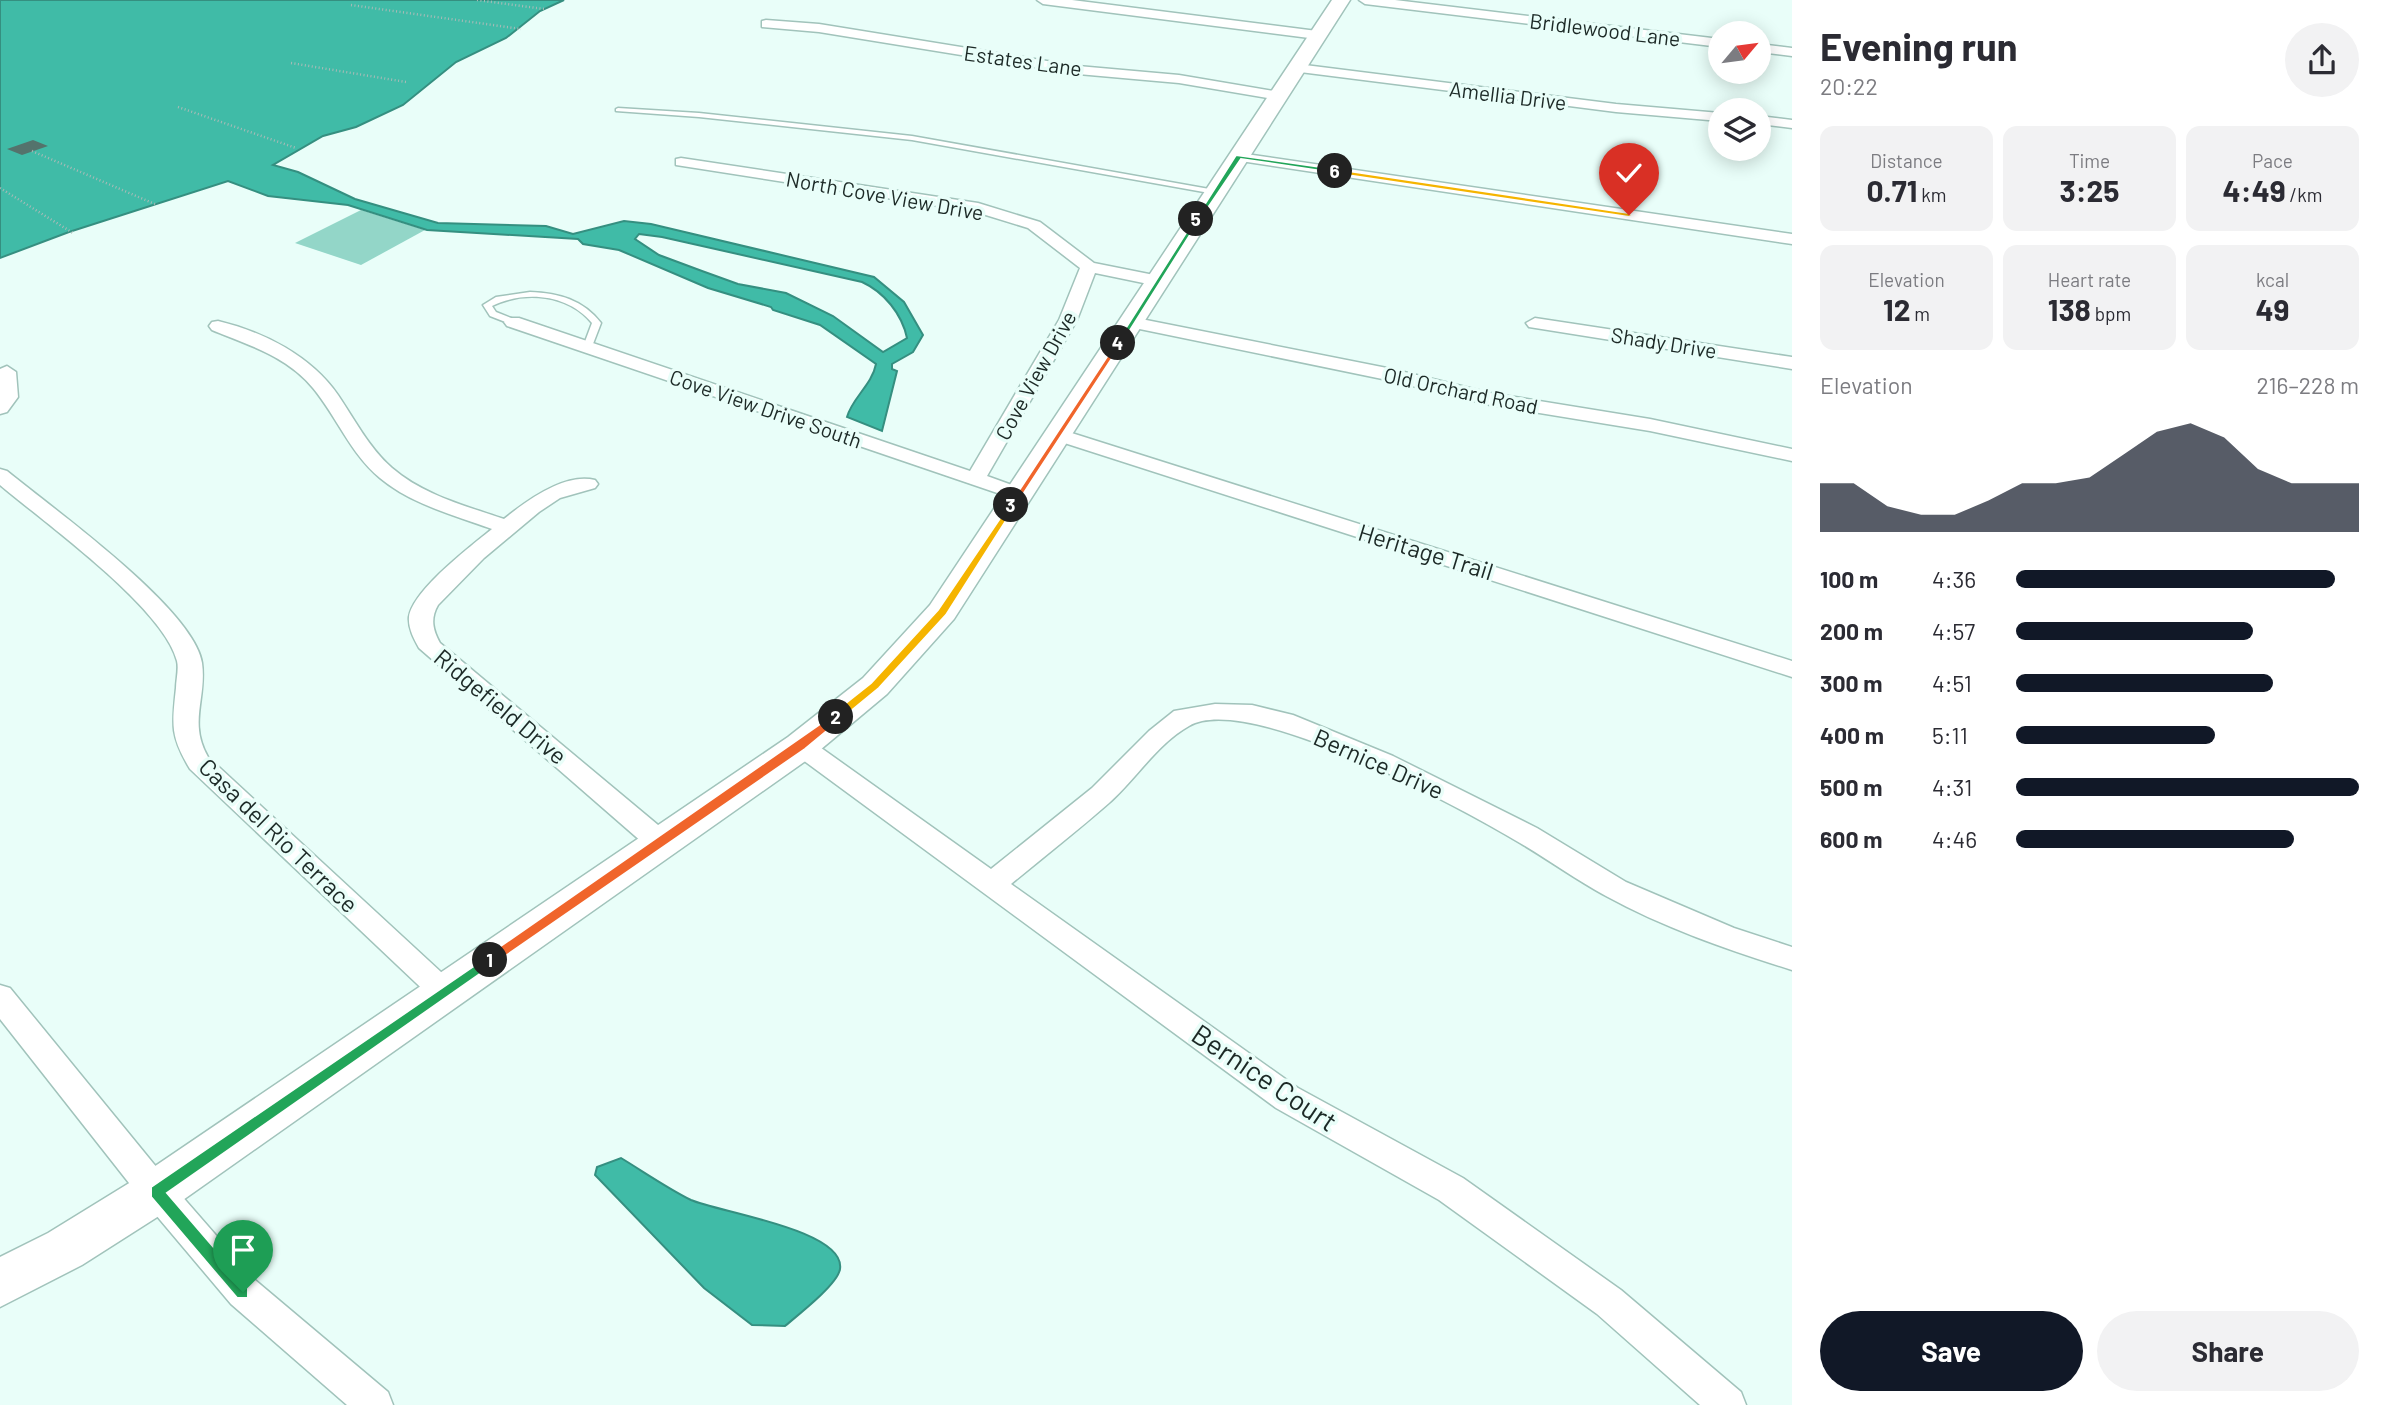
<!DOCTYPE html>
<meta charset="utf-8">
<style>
body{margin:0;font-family:Barlow,sans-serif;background:#f2f2f3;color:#2b2b33;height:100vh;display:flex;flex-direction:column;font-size:26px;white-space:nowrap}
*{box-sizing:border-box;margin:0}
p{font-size:23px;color:#7c7c81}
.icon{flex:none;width:38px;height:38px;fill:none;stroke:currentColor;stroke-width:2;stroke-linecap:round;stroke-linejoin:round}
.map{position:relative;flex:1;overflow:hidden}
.details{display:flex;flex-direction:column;background:#fff;width:595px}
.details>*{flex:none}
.needle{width:46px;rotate:61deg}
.tools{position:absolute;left:1708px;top:21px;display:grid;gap:14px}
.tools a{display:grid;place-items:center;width:63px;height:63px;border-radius:50%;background:#fff;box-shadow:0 4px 18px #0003;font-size:35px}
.pin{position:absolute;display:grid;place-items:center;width:60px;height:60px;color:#fff;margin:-72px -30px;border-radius:50% 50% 50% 0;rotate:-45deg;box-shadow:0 0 7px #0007}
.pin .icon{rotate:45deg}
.km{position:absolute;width:35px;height:35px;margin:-18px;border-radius:50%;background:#222;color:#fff;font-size:19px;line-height:35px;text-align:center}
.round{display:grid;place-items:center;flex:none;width:74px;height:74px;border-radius:37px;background:#f2f2f3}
.head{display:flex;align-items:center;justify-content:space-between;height:119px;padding:0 28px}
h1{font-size:38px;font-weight:700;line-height:52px}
.metrics{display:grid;grid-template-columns:repeat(3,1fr);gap:10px;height:119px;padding:7px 28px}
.metrics div{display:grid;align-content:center;border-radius:14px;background:#f2f2f3;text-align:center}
.metrics b{font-size:30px;font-weight:700}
.metrics small{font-size:19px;font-weight:400}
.metrics p{font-size:19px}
.chart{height:196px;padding:14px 28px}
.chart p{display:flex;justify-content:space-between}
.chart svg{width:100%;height:126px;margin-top:7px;fill:#111827;opacity:.7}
.cta{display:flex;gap:14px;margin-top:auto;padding:14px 28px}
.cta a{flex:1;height:80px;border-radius:42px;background:#111827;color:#fff;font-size:28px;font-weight:700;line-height:80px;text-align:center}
.cta a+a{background:#f2f2f3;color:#2b2b33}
ul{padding:0 28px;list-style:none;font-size:23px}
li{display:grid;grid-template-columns:112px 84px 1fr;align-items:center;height:52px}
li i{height:18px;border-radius:9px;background:#111827}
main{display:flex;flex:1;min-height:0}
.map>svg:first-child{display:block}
</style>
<main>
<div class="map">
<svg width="1792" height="1405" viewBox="0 0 1792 1405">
<rect width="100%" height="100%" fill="#e9fef9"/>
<!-- green -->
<path fill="#93d6c8" d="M361,210L425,230L361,265L295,243Z"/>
<!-- water -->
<path fill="#40bba7" stroke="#358f80" stroke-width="2" fill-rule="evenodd" d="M0,0H564L540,11L506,38L456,62L403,105L356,127L323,136L273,165L298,172L355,199L438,223L546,226L573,234L624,221L651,224L874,277L904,302L923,335L913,352L892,364V369L897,371L882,431L847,417C852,398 872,385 876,364L820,325L773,310L771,307L708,288L619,250L583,244L578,239L427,230L348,205L268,196L228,181L69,232L0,258ZM639,234L662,237L862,282C884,292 902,314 907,338L883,352L833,316L786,293L738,284L702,271L659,255L635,239Z
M621,1158C644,1172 667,1188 691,1200C718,1212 846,1230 840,1269C838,1284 798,1315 785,1326L752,1325L704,1288L595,1175L597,1167Z"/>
<!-- building -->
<path fill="#54736c" d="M33,140L48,146L22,155L7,149Z"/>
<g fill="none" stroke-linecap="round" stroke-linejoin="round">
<!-- lane casing -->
<g stroke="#a1c3bb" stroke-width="3">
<path id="lane" d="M618,108L699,113L912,136L1215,190L1219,192L1215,194L912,140L699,117L616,111V109Z
M530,292C559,293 583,300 601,323L591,349H585L583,347L592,323C568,294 525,290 492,306L496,312L516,320L517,322L513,325L490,316L483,305L496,297Z"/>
</g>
<!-- street casing -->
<g stroke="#a1c3bb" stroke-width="3">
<path id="street" d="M1037,0H1072L1317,31L1323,35L1317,39L1043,4Z
M1359,0H1395L1720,39V47L1365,4Z
M766,20L819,24L1078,66L1179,75L1280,92L1287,96L1280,100L1179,83L1078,74L819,32L762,27V21Z
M1759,44L1792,48V56L1759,52Z
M1297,64L1616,104L1720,113V121L1616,112L1292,71V65Z
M1759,116L1792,120V128L1759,124Z
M1239,153L1792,234V244L1234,160V154Z
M681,158L978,203L1040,222L1094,263L1164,277L1167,281L1158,286L1095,273L1077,320L987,476L1026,490L1029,494L1019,500L1012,498L507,326L504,322L507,318H519L970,471L1059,320L1080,268L1028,228L976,212L676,165V159Z
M1131,317L1392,369L1490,393L1650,419L1792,449V461L1650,431L1490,405L1392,381L1125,326L1122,322Z
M1535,318L1792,357V369L1529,327L1526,323Z
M218,321C264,332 311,356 338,395C355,420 369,448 392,468C423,495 466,506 504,519C526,501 565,472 595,480L598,484L595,488L560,498L539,512L484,558L438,605C430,619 433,630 440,643L670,835L673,842L670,849L660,852L650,849L419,648C414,639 408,628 409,617C413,590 471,546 492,529C453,515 411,504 380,478C350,453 337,417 313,388C287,356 248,345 212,330L209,326L212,322Z
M7,366L16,372L18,397L7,412L0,414V369Z
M1059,429L1792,661V677L1052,439L1049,435L1052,431Z
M0,469L7,471C52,508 194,609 202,663C207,698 188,722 208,757L454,984L459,992L454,1000L444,1004L434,1000L190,769C170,736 172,725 176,688C176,680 179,669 177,661C164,608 45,523 0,485Z
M1215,704L1252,705L1293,715L1393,756L1537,828L1626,882L1734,928L1792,947V970C1729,950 1664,928 1606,896C1576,880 1549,860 1520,843C1463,809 1248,691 1189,726C1157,744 1136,779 1109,803C1077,831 1044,857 1011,884L1298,1088L1463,1178L1621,1290L1741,1392L1746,1405H1700L1597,1314L1439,1200L1276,1108L792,752L788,746L792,740L801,737L810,740L991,869L1092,788L1149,731L1174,711Z
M0,985L10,988L153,1163L255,1280L388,1392L393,1405H347L231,1304L129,1183L0,1019Z"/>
</g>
<!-- secondary casing -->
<g stroke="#a1c3bb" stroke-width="3">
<path id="secondary" d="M1332,0H1350L954,619L887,694L814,755L173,1207L82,1265L0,1307V1257L48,1233L139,1177L788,737L863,678L930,605Z"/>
</g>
<!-- path -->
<path stroke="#a9bbb7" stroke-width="2.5" stroke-dasharray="1 2.5" stroke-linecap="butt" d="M477,0L544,9
M351,5L521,29
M291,63L406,82
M178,107L296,148
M32,151L157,205
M0,188L73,233"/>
<!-- lane -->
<use href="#lane" fill="#fff" fill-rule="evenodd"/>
<!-- street -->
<use href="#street" fill="#fff" fill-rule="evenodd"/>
<!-- secondary -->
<use href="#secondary" fill="#fff" fill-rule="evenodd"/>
</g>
<!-- split-1 -->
<path fill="#22a559" stroke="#fff" stroke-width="2" d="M490,955L494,957V964L167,1193L248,1287V1298H237L151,1197V1187Z"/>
<!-- split-2 -->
<path fill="#f0652b" stroke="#fff" stroke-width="2" d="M836,713L840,714V720L805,749L494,964H485V957Z"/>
<!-- split-3 -->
<path fill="#f5b400" stroke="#fff" stroke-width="2" d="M1011,502L1016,505L946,615L879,688L840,720H832V714L871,683L938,610Z"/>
<!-- split-4 -->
<path fill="#f0652b" stroke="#fff" stroke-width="2" d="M1118,340L1122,343L1016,505L1008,507Z"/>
<!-- split-5 -->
<path fill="#22a559" stroke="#fff" stroke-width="2" d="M1196,217L1200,219L1122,343L1115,345Z"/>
<!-- split-6 -->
<path fill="#22a559" stroke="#fff" stroke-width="2" d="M1236,155L1335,169L1339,171L1335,173L1241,159L1199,221H1194Z"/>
<!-- split-7 -->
<path fill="#f5b400" stroke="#fff" stroke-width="2" d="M1335,169L1629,213L1633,215L1629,217L1333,173Z"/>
<g text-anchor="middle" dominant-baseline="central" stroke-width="7" stroke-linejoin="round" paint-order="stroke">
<!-- far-street labels -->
<g font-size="21" fill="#1c2926" stroke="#e9fef9">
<text transform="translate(1605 29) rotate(7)">Bridlewood Lane</text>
<text transform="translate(1023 60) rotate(8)">Estates Lane</text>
<text transform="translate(1508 95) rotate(7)">Amellia Drive</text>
<text transform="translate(885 195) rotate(10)">North Cove View Drive</text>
<text transform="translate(1664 342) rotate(9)">Shady Drive</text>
<text transform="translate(1035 375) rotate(-61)">Cove View Drive</text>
<text transform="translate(1461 390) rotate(12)">Old Orchard Road</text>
<text transform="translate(766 408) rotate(19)">Cove View Drive South</text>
</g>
<!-- street labels -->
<g font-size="24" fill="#1c2926" stroke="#e9fef9">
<text transform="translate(1426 551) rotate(17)">Heritage Trail</text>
<text transform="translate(501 706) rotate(40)">Ridgefield Drive</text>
<text transform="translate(1379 763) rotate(24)">Bernice Drive</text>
<text transform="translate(279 835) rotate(44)">Casa del Rio Terrace</text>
</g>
<!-- near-street labels -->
<g font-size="28" fill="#1c2926" stroke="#e9fef9">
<text transform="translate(1265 1077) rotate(34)">Bernice Court</text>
</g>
</g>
</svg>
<div class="tools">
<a><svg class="needle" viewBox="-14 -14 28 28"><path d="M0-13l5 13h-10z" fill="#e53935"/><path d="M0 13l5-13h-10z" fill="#7c7c81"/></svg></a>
<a><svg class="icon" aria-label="layers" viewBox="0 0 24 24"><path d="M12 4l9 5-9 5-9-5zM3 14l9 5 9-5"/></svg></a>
</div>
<div class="pin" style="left:243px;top:1292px;background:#1e9e55"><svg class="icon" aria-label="arrive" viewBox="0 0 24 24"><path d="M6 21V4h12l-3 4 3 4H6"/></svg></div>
<div class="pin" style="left:1629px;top:215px;background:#d93025"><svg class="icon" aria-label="check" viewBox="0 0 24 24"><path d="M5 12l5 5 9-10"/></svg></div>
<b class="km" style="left:490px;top:960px">1</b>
<b class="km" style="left:836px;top:717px">2</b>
<b class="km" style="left:1011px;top:505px">3</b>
<b class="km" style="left:1118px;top:343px">4</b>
<b class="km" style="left:1196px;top:219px">5</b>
<b class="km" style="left:1335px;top:171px">6</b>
</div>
<section class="details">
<div class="head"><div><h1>Evening run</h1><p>20:22</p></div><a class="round"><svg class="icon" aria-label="share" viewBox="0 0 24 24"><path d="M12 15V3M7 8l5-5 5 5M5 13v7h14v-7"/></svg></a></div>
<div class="metrics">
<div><p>Distance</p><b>0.71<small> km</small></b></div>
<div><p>Time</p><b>3:25</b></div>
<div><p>Pace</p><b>4:49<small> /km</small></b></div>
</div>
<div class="metrics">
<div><p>Elevation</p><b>12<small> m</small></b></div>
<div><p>Heart rate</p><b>138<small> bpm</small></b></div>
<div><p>kcal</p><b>49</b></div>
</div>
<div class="chart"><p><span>Elevation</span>216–228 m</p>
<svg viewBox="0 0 160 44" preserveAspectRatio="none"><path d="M0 44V27L10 27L20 35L30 38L40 38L50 33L60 27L70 27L80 25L90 17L100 9L110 6L120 11L130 22L140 27L150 27L160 27V44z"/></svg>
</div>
<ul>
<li><b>100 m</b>4:36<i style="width:93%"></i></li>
<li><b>200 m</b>4:57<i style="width:69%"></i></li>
<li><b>300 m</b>4:51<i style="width:75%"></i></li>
<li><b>400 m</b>5:11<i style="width:58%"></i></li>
<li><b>500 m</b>4:31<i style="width:100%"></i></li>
<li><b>600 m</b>4:46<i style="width:81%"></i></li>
</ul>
<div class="cta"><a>Save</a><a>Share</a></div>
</section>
</main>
